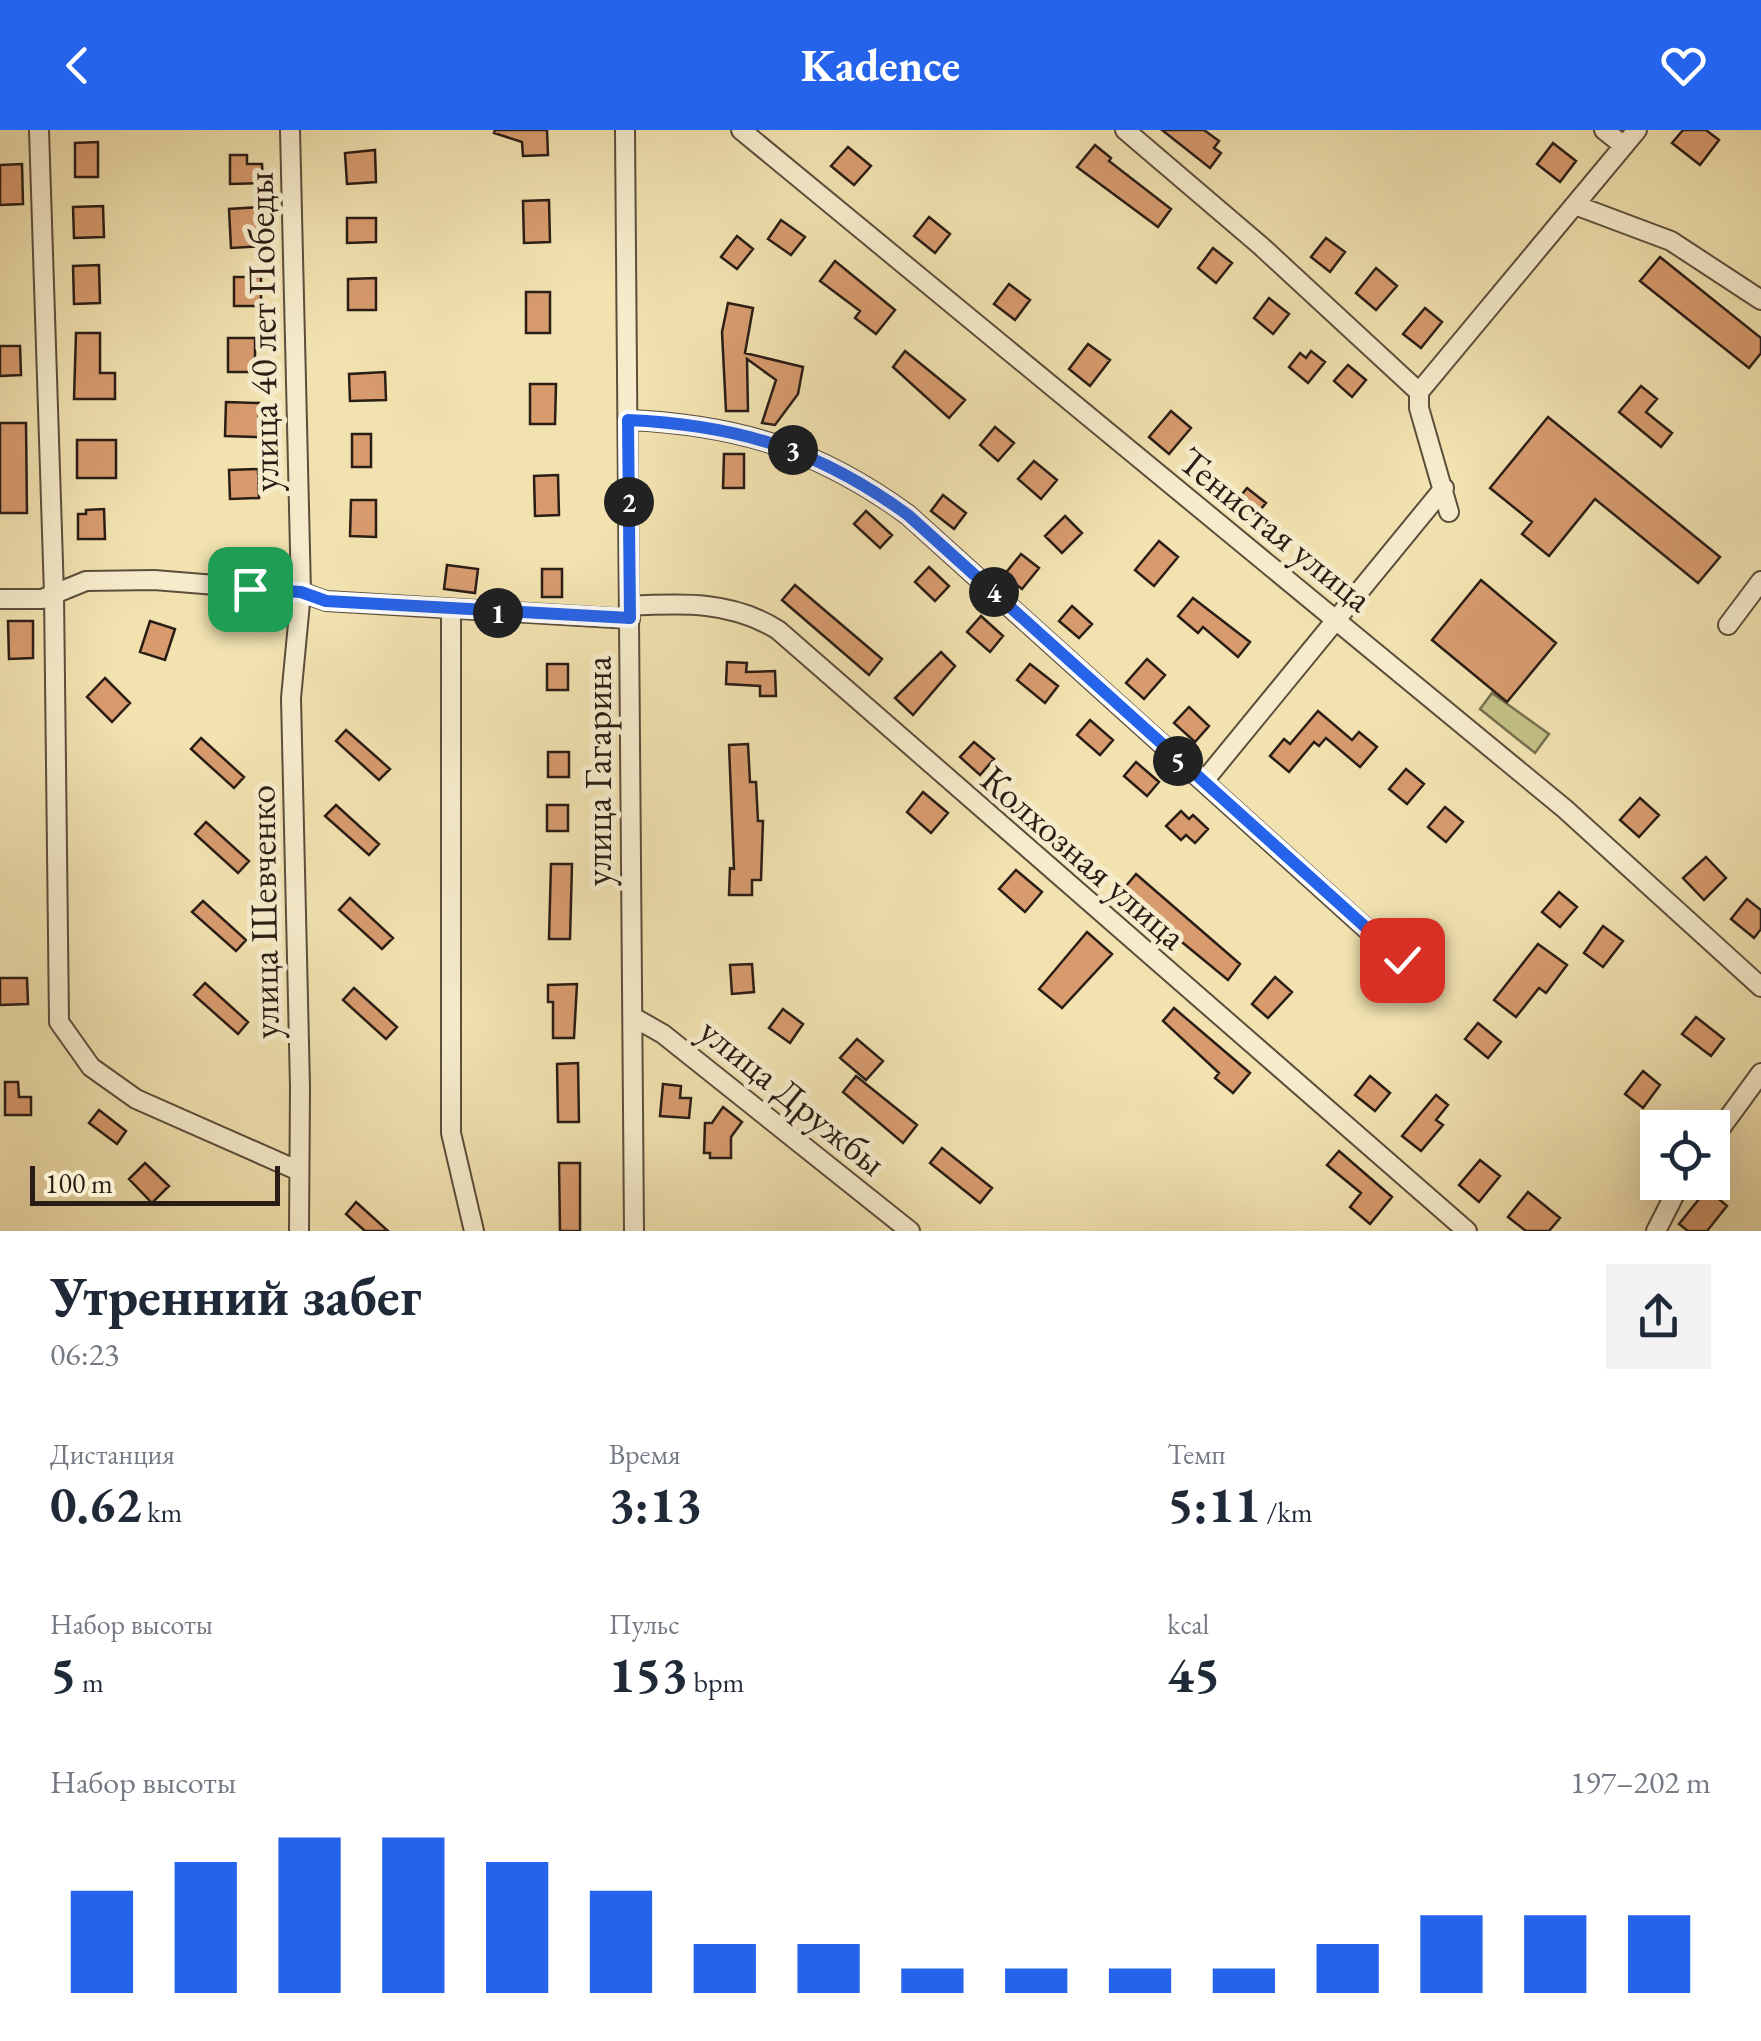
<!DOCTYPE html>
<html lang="ru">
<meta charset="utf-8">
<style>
body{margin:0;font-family:"EB Garamond",serif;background:#f2f2f3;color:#1f2937;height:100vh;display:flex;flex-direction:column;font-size:38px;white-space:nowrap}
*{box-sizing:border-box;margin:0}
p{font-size:32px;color:#747a83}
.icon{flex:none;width:55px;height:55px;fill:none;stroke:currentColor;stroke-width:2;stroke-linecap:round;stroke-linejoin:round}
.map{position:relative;height:1101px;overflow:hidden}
.panel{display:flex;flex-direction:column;background:#fff;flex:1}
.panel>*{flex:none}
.fabs{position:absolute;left:1640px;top:980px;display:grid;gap:20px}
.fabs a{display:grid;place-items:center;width:90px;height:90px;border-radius:0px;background:#fff;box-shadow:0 10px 40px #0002;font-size:50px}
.scale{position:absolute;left:30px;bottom:25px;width:250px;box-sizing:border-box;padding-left:10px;border:5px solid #2a1d15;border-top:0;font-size:28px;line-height:35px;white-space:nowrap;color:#2a1d15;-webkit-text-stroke:8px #f6eccc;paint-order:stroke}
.pin{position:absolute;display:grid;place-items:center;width:85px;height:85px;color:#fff;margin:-42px;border-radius:20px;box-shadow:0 5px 15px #0006}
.km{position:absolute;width:50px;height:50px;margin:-25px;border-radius:50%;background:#222;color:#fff;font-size:28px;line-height:50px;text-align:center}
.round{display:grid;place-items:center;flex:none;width:105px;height:105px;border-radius:0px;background:#f2f2f3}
.summary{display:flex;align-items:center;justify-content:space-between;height:170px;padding:0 50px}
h1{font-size:55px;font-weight:700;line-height:75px}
.metrics{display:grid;grid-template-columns:repeat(3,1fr);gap:15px;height:170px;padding:10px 50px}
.metrics div{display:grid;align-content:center}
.metrics b{font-size:50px;font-weight:700}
.metrics small{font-size:28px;font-weight:400}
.metrics p{font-size:28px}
.chart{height:280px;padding:20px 50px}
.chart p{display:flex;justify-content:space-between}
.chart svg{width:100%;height:180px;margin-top:10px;stroke:#2563eb;stroke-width:6}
header{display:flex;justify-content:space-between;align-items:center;height:130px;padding:0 50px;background:#2563eb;color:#fff;font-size:45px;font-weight:700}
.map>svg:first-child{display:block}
</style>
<header><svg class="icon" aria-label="back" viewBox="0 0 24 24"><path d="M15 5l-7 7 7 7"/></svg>Kadence<svg class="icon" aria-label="heart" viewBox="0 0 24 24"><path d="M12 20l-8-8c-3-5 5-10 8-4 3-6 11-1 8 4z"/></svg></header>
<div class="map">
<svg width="1761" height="1101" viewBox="0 0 1761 1101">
<rect width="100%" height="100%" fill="#f1e2b0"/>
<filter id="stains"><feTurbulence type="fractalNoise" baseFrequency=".002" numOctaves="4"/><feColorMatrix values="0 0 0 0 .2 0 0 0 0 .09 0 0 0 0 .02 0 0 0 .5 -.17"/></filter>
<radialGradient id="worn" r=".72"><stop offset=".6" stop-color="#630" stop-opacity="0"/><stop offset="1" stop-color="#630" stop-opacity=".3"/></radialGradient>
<!-- green -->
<path fill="#c2c186" stroke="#766f4e" stroke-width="2.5" d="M1492,563L1549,604L1535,623L1480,579Z"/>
<!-- building -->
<path fill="#d79b6e" stroke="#2a1d15" stroke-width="2.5" d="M495,0H547L548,25L523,26L522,12L494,3Z
M1162,0H1204L1219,11L1214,18L1221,23L1210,38Z
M1683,0H1706L1719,10L1700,35L1672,13Z
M98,12V47H75V13Z
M1553,13L1576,31L1560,52L1537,34Z
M1095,15L1111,28L1109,31L1171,79L1158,97L1077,37Z
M848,17L871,36L854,55L831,36Z
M375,20L376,52L347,54L345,23Z
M230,25H247V34H262L263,53L230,54Z
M22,34L23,74L0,75V35Z
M549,70L550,112L524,113L523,71Z
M103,76L104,107L74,108L73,77Z
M261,77L263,116L231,118L229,79Z
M929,87L950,104L935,123L914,106Z
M347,88H376V112L347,113Z
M781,90L805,107L791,125L768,109Z
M737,106L753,119L737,139L721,127Z
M1326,108L1345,122L1330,142L1311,127Z
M1213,118L1232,133L1216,153L1198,138Z
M1660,127L1761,208V223L1749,238L1640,151Z
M835,131L895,180L876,204L855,188L860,181L820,151Z
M99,135L100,173L74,174L73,136Z
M1376,138L1397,156L1376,180L1356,163Z
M234,147H261V176H234Z
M376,148V180H348V149Z
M1009,154L1030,170L1015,190L994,174Z
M526,162H550V203H526Z
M1269,168L1289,184L1273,204L1254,188Z
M728,173L753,178L745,223L803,237L798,264L775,295L762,293L776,250L747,229L748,281H726L722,202Z
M1425,178L1442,192L1421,218L1403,204Z
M76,203H100V243H115V269H74Z
M228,208H255V242H228Z
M1088,214L1110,230L1090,256L1069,239Z
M0,216H20L21,245L0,246Z
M905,221L965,270L949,288L893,237Z
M1311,221L1325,232L1308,253L1289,237L1300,223L1306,228Z
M1348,235L1366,250L1352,267L1334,251Z
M385,242L386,270L350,271L349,244Z
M530,254H556L555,294H530Z
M1641,256L1657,269L1646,282L1672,303L1661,317L1619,282Z
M226,272L259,273L258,307L225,306Z
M1171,281L1191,298L1169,324L1149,307Z
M1548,287L1720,427L1698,453L1595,369L1549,426L1522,404L1532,392L1490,358Z
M0,293H26L27,383H0Z
M995,297L1014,313L998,331L980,315Z
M352,304H371V337H352Z
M77,310H116V348H77Z
M724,324H744V358H723Z
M1034,331L1057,350L1041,369L1018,349Z
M258,339L259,368L230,369L229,340Z
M558,345L559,385L535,386L534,346Z
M1247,358L1266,373L1249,393L1231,378Z
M943,365L966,383L954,399L931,381Z
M351,370H376V407L350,406Z
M104,379L105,409H78V384H86V380Z
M866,381L892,405L880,418L854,394Z
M1065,386L1082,403L1062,423L1045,406Z
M1159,411L1178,427L1154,456L1135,440Z
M1021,424L1039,438L1022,459L1004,445Z
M447,435L478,439L475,463L444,459Z
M929,437L949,456L935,471L915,452Z
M542,439H562V467H542Z
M1481,450L1556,513L1507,572L1432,510Z
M795,455L882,529L869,545L782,470Z
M1193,468L1250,512L1238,527L1203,497L1198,503L1178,486Z
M1072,476L1092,494L1079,508L1059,491Z
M981,486L1003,506L990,522L967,502Z
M8,491H33V528L9,529Z
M150,491L175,499L165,530L140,522Z
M941,522L955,536L913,585L895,568Z
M1147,529L1165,545L1144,569L1126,553Z
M727,532L747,533L746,542L775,541L776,566H760V556L726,554Z
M547,534H568V560H547Z
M1030,534L1058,556L1045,573L1017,550Z
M105,548L130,573L112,592L87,567Z
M1189,577L1209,596L1195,612L1174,593Z
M1318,581L1352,610L1359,602L1377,617L1360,637L1326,608L1319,616L1314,612L1289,642L1270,626L1284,609L1290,614Z
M1090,590L1113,610L1100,625L1077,605Z
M346,600L390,639L379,650L336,611Z
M201,608L244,647L234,658L191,619Z
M974,612L994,629L980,645L960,627Z
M748,614L750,652H756L758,691H763L761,750H752V765H729L730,738L734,739L729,615Z
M548,622H569V647H548Z
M1136,632L1159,652L1147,666L1124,646Z
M1406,639L1424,654L1407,674L1389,659Z
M923,662L948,683L931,703L907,682Z
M1640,668L1659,685L1639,707L1620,690Z
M336,675L379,714L369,725L325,686Z
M547,675H568V701H547Z
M1445,677L1463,692L1446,712L1428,697Z
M1181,681L1189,689L1193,685L1208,699L1195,713L1186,705L1181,710L1166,696Z
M206,692L249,731L238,743L195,704Z
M1706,727L1726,748L1704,770L1683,748Z
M551,734H572L570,809H549Z
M1016,740L1042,762L1025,782L999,759Z
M1136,744L1240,834L1228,850L1121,762Z
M1559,762L1577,777L1560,797L1542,782Z
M350,768L393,808L382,819L339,780Z
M1747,769L1761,780V799L1754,808L1731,789Z
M203,771L246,810L236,821L192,782Z
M1603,796L1623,811L1603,837L1584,823Z
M1087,802L1112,824L1062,878L1039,859Z
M1538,814L1567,835L1546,863L1539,858L1516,887L1494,870Z
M752,834L754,862L732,864L730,835Z
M1275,847L1292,862L1268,888L1252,874Z
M0,848H27L28,874L0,875Z
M205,853L248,892L238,904L194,865Z
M577,854L574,908H553V872H548V855Z
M354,858L397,897L386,909L343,870Z
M1174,878L1250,943L1233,963L1215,948L1219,943L1163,891Z
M783,879L803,894L790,913L769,898Z
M1696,887L1724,909L1711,926L1682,904Z
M1478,893L1501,912L1488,928L1465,909Z
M857,909L883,931L866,950L840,928Z
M578,933L579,992H558L557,934Z
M1643,941L1660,955L1643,978L1625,964Z
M856,946L917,995L903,1013L843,962Z
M1370,946L1390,963L1375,981L1355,965Z
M5,952H18L19,967H31V985H5Z
M663,954L681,956L680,968H691L689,988L660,986Z
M1436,965L1448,975L1436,990L1443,995L1421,1021L1402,1006Z
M723,977L742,992L731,1007V1028H710V1023H704L705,993H712Z
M99,980L126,1001L117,1014L89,993Z
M942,1018L992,1058L980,1073L930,1033Z
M1339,1021L1392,1067L1370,1094L1350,1077L1361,1063L1327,1035Z
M1480,1030L1500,1046L1479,1072L1459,1055Z
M145,1033L169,1056L152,1073L129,1049Z
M559,1033H580V1101H560Z
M1707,1059L1727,1076L1707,1101H1688L1679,1094Z
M1528,1062L1560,1088L1549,1101H1526L1508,1087Z
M356,1072L388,1101H365L346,1084Z"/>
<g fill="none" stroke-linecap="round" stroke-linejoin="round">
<!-- minor casing -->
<g stroke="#5c4e3c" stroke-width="22">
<path id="minor" d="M39,0L54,464L59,892L91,937L136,969L299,1041
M290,0L301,462L291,568L300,957L299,1101
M625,0L634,1101
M741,0L1565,679L1761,857
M1125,0L1261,116L1419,262V278L1449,382
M1604,0L1624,16
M1575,75L1671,111L1761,170
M1419,262L1637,0
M629,290C739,295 819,320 908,385L1402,831
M0,469H42L86,451L154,450L301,462L326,471L630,489
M629,476C683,473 732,471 778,500L1467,1101
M451,481V1003L474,1101
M1728,495L1761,451
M1204,651L1444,358
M633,887L663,904L910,1101
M1712,1010L1761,943
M1656,1101L1681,1052"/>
</g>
<!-- minor -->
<use href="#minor" stroke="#f6eccc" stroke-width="18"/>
</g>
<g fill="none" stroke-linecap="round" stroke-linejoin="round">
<!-- route casing -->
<g stroke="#fff" stroke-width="20">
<path id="route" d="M250,459L301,462L326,471L630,488L628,290C739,295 819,320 908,385L1402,830"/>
</g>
<!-- route -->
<use href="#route" stroke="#2563eb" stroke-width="12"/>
</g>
<g text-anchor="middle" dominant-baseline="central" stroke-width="10" stroke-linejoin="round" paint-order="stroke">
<!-- street labels -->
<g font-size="38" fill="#2a1d15" stroke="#f6eccc">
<text transform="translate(262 202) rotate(-91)">улица 40 лет Победы</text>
<text transform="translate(1276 399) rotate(39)">Тенистая улица</text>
<text transform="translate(597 641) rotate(-90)">улица Гагарина</text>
<text transform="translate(1084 727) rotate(41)">Колхозная улица</text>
<text transform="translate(263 782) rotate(-91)">улица Шевченко</text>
<text transform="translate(793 966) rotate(39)">улица Дружбы</text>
</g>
</g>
<rect width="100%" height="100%" filter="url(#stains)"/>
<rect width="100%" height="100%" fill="url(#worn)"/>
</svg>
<div class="fabs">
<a><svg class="icon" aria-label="locate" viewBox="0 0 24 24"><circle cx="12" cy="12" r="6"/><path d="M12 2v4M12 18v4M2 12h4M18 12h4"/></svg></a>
</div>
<div class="scale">100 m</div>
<div class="pin" style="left:250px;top:459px;background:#1e9e55"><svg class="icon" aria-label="arrive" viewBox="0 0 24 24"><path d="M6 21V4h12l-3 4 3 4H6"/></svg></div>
<div class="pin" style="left:1402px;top:830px;background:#d93025"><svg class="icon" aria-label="check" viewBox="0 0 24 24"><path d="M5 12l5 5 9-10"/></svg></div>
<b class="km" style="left:498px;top:483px">1</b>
<b class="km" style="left:629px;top:372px">2</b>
<b class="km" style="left:793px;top:320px">3</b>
<b class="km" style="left:994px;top:462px">4</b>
<b class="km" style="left:1178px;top:631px">5</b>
</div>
<section class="panel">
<div class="summary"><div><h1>Утренний забег</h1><p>06:23</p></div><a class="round"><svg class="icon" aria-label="share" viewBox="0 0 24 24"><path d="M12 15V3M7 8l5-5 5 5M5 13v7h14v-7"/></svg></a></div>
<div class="metrics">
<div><p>Дистанция</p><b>0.62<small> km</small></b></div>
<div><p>Время</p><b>3:13</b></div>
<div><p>Темп</p><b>5:11<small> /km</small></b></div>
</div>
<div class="metrics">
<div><p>Набор высоты</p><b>5<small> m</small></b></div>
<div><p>Пульс</p><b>153<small> bpm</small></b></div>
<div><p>kcal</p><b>45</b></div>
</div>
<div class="chart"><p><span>Набор высоты</span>197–202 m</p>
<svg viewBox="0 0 160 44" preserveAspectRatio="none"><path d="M5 44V19M15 44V12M25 44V6M35 44V6M45 44V12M55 44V19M65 44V32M75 44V32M85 44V38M95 44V38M105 44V38M115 44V38M125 44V32M135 44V25M145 44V25M155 44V25"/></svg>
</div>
</section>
